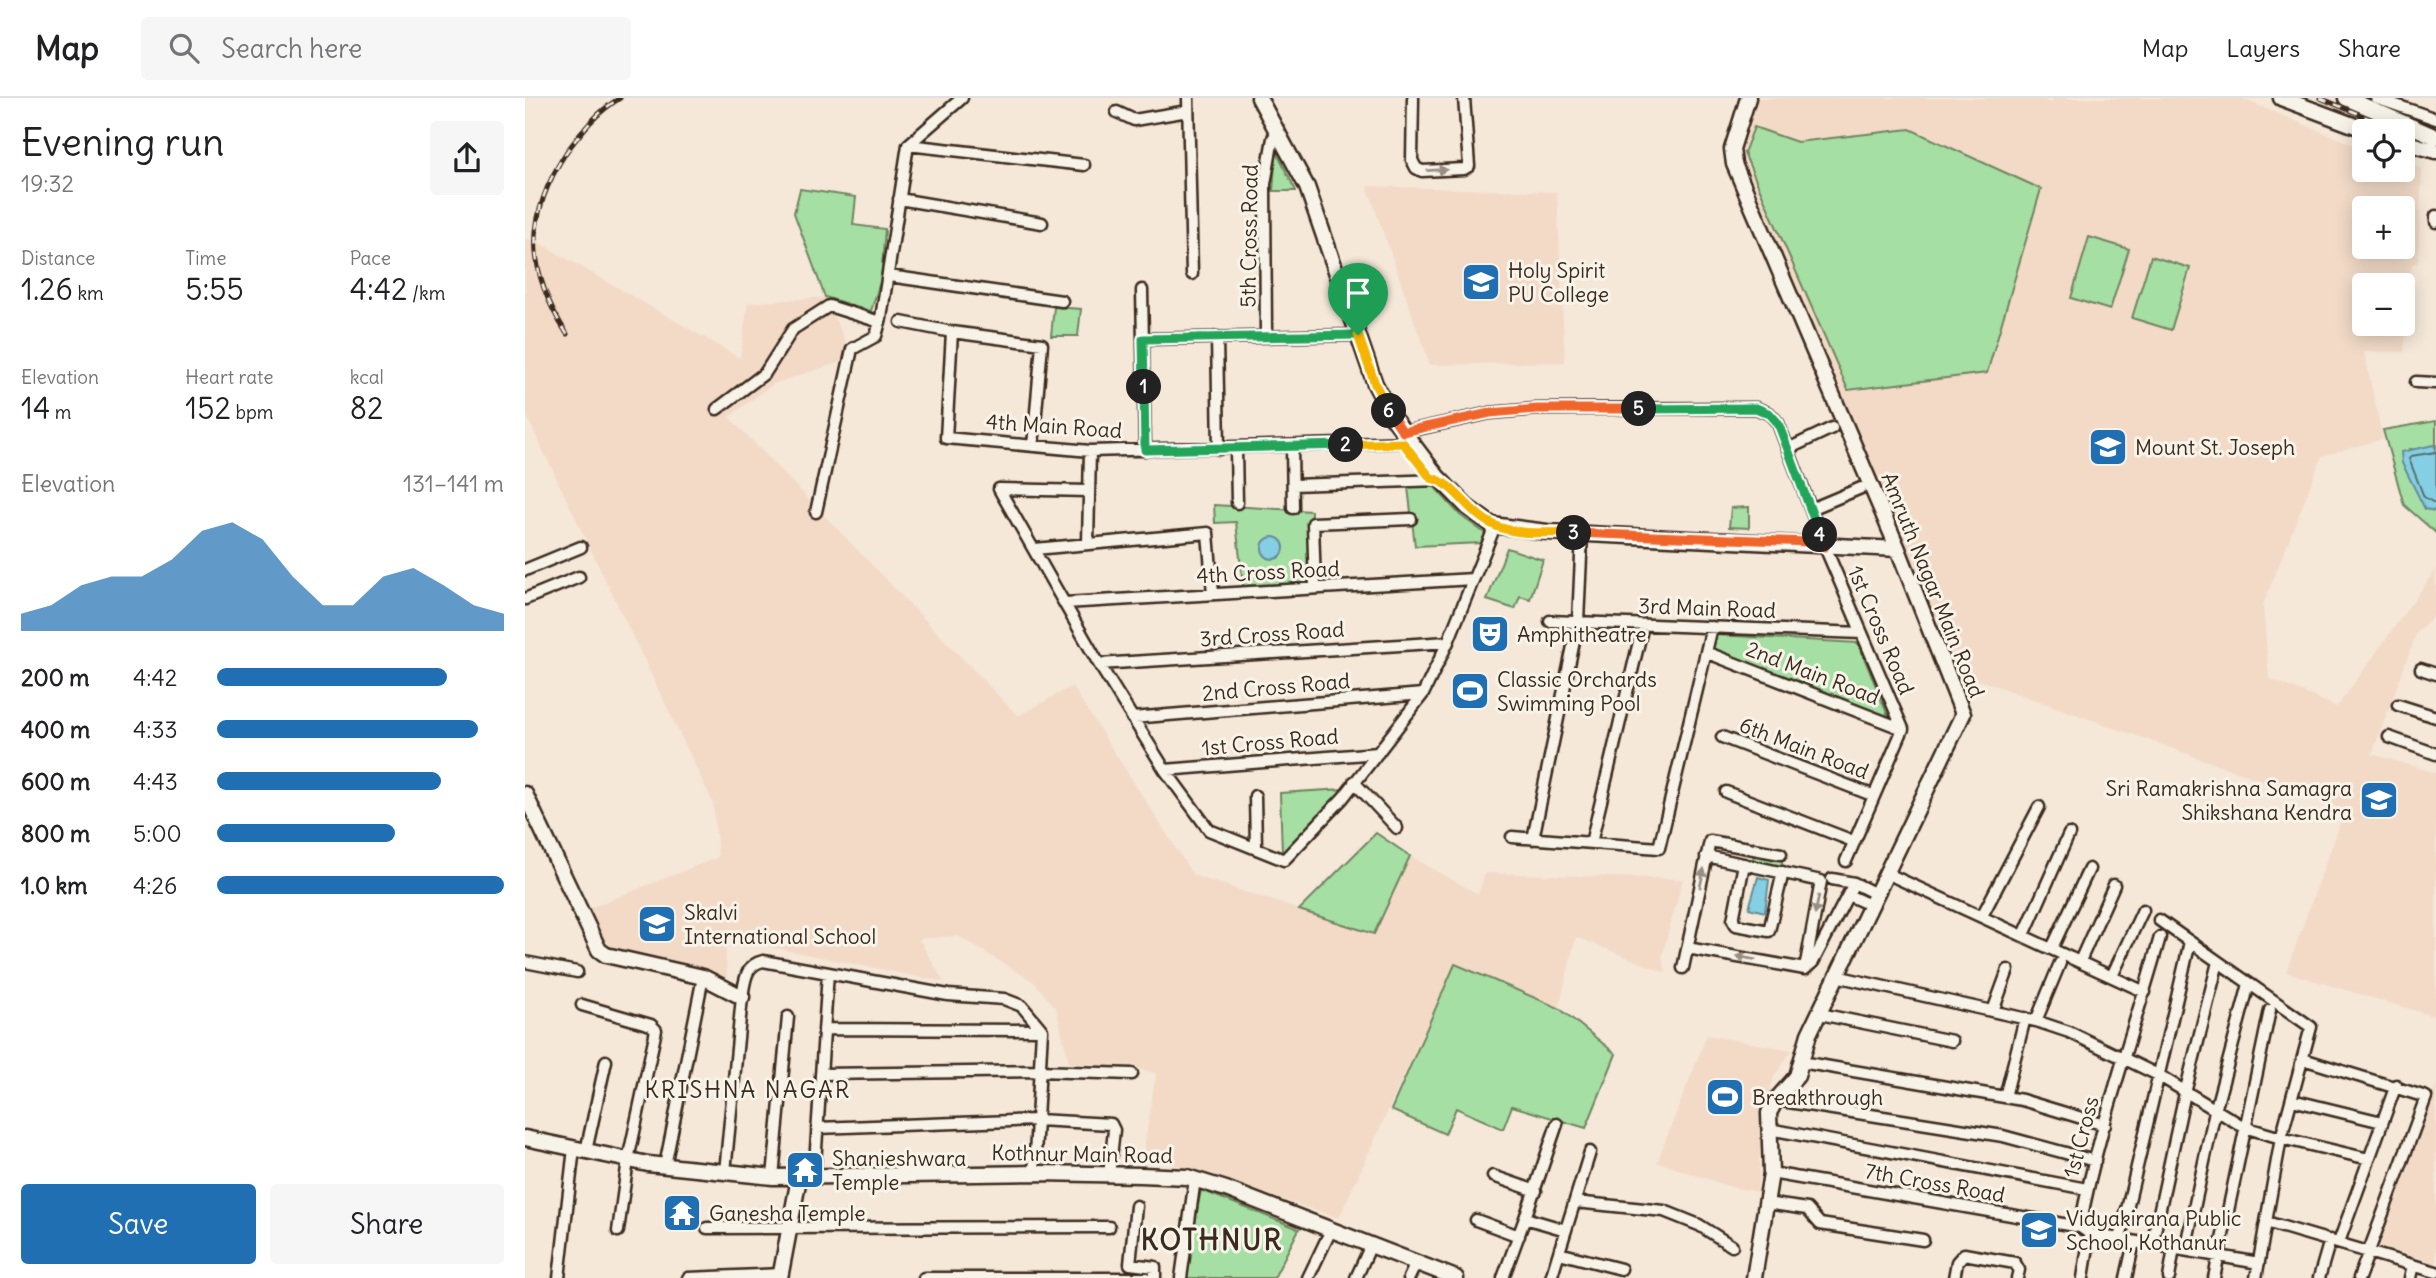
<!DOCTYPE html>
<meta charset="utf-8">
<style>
body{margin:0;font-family:Delius,sans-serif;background:#f6f6f6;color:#202124;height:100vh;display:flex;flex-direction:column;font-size:26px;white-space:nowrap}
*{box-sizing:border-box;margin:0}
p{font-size:23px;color:#757577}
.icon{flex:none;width:38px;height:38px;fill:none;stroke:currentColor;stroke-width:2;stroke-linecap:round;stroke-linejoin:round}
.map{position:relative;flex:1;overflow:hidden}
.drawer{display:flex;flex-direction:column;background:#fff;width:525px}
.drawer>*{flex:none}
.tools{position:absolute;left:1827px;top:21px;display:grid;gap:14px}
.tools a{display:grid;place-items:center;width:63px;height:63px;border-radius:7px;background:#fff;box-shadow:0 4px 18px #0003;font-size:35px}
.pin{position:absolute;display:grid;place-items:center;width:60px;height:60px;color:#fff;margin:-72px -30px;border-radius:50% 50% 50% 0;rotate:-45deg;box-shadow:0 0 7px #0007}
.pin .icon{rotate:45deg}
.km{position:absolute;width:35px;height:35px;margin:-18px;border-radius:50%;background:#222;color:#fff;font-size:19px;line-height:35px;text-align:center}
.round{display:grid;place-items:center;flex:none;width:74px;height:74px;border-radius:7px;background:#f6f6f6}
.head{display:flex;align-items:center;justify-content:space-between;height:119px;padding:0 21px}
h1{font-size:38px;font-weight:600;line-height:52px}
.metrics{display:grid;grid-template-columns:repeat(3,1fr);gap:10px;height:119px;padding:7px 21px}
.metrics div{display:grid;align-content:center}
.metrics b{font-size:30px;font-weight:600}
.metrics small{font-size:19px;font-weight:400}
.metrics p{font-size:19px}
.chart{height:196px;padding:14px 21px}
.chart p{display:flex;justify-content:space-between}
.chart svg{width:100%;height:126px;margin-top:7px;fill:#1f6fb2;opacity:.7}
.button{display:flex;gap:14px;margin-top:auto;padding:14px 21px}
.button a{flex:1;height:80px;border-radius:7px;background:#1f6fb2;color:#fff;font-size:28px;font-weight:600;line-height:80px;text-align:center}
.button a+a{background:#f6f6f6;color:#202124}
ul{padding:0 21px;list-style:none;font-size:23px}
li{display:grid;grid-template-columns:112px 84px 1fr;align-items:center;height:52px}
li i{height:18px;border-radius:9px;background:#1f6fb2}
header{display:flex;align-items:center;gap:42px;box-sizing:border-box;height:98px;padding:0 35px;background:#fff;border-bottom:2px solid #e0e0e0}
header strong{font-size:33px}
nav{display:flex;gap:38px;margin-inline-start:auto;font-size:24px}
.search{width:490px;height:63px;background:#f6f6f6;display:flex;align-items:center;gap:18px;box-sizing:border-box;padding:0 24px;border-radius:7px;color:#757577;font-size:26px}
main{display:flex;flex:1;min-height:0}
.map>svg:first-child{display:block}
</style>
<header>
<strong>Map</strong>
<div class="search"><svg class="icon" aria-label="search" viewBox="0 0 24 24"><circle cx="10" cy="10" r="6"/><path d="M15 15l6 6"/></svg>Search here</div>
<nav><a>Map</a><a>Layers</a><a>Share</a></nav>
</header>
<main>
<section class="drawer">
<div class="head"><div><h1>Evening run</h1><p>19:32</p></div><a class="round"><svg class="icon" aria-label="share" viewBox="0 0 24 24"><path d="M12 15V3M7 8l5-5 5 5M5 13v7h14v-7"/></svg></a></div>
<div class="metrics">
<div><p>Distance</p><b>1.26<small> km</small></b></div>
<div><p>Time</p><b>5:55</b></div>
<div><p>Pace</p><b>4:42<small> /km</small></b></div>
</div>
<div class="metrics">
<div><p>Elevation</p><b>14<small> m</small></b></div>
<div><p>Heart rate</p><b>152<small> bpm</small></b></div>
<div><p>kcal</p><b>82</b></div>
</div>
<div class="chart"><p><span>Elevation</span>131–141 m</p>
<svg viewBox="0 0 160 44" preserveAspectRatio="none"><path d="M0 44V38L10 35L20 28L30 25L40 25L50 19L60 9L70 6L80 12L90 25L100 35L110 35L120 25L130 22L140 28L150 35L160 38V44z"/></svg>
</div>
<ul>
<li><b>200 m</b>4:42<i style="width:80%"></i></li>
<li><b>400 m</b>4:33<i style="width:91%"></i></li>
<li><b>600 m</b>4:43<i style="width:78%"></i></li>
<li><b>800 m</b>5:00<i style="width:62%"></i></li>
<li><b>1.0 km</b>4:26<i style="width:100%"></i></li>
</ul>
<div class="button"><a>Save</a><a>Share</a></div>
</section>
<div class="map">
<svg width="1911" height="1180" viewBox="0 0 1911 1180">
<rect width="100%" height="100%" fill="#f5e8d9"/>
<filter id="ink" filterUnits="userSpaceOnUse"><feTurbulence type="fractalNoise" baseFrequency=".0143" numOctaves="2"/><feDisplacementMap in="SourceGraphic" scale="14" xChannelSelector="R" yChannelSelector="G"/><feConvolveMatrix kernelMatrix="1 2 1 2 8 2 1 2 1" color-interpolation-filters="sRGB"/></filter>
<g filter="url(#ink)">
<!-- built -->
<path fill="#f2dac7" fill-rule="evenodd" d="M1230,0H1514L1527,5L1529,0H1715L1839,51V72H1878V64L1897,70L1893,165L1887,166L1879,254H1839L1858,341L1797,358L1738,507L1744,580L1812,609L1911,471V515L1892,534L1847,656L1911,675V919L1761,874L1820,712L1432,574L1213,51ZM1839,110H1878V149H1839ZM1839,187H1878V226H1839Z
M842,88L1032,94L1040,264L905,267Z
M0,141L13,144L215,260L223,205L300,199L328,260L248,286L204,319L493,618L547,588L668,777L849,836L885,758L953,796L960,775L1158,781L1137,858L1141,875L1051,839L1034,910L930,866L814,1120L618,1056L631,975L603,969L544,965L531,910L509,884L433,838L394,841L419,884L200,840L202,879L77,849L60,812L193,759L188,705L0,315Z
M1182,937L1267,952L1249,979L1237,1019L1233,1094L1206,1089L1132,1064Z
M1911,988V1166L1853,1148Z"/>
<!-- green -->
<path fill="#a6dfa3" stroke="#708460" stroke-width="2" d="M1229,29L1272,44L1385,31L1516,91L1462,275L1323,292L1219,55Z
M751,53L771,93H748Z
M275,91L331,99L328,127L360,131L356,181L346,213L300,199L269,115Z
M1564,139L1604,151L1585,212L1546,200Z
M1626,158L1665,170L1646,232L1607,220Z
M529,209L556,211L553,238H526Z
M1911,323V351L1909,348L1895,352L1884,351L1900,411L1911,413V435L1879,407L1858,332Z
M904,383L935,417L961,436L957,445L890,448L883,389Z
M689,407L786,413L785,485L718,488L711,424L690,425Z
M1224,409V430L1204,429L1206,410Z
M982,450L1018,462L1005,501L995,498L990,511L962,502Z
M1190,537L1333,545L1364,620L1187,551Z
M820,691L757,755L755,695Z
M851,735L885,758L849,836L774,812Z
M1229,755L1258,760L1256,769L1228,764Z
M930,866L1034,910L1091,956L1061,1030L987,1008L978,1031L931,1010L920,1036L866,1012Z
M676,1092L774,1131L749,1180H659Z"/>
<!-- water -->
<path fill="#84cfe4" stroke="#678d95" stroke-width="2" d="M1909,347L1911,351V413L1900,411L1877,365L1876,354Z
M737 450a11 11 0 1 1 22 0a11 11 0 1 1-22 0Z
M950,581L951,591L957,597L950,606C939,601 936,592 939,582Z
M1233,779L1244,782L1240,814L1224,810Z"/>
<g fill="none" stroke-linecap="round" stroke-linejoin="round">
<!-- shore -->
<path stroke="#586c6d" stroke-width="2" d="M1911,354L1886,358L1884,361L1899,399L1911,406"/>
<!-- street casing -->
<g stroke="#3b2a1e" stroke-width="15">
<path id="street" d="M663,0L667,176
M888,0L887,62L891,70L897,73L939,71L944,68L939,0
M1851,0L1911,21
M592,14L609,22L663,13
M383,47L559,67
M374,101L517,125
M1911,118V124
M364,178L537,203
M617,192L620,352
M376,224L427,234L517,246L508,348
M427,234L421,340L565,353L886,344
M741,237L740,86L748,40
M692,239L694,351
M618,241L833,237
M1891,284L1911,285
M192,311L240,275L268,231L304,208L355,224
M879,334L965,315L1011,311L1231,310L1245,316L1253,325L1300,449L1378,631L1321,763
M767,349L768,410
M711,351L712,405
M1263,351L1307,330
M768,387L916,382
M474,391L574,566L640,672L684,732L759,762L818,700L898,596L923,544L970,428
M474,391L564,393
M1286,411L1336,390
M291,414L327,251L351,238L356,220L383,47L437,0
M563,445L565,353
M510,451L683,435L688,496
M0,472L56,449
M790,490L788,425L886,421
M0,501L54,479
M540,505L948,481
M1025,523L1337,535
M1183,555L1378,631
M574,566L923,544
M1896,571L1911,576
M1873,607L1911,619
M607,620L898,596
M1197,639L1347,697
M1864,639L1911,656
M640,672L853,655
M829,684L872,730
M1201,694L1328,743
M730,698L731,749
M987,739L1134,750L1187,529
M1008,741L1053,524L1057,436
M1066,745L1118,527
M1181,758L1296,783L1280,871
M1219,766L1208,822L1211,827L1244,833L1258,774
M1361,775L1620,894
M1307,781L1329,785L1351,796
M1323,797L1345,807
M1457,818L1514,709
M1634,822L1786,929L1756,1040L1844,1061
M1499,837L1544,736
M1162,850L1280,871L1288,864L1329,785
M1527,850L1564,771
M1555,863L1589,787
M0,864L52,874
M1158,870L1185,743L1256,756
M1311,878L1511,923L1544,934L1633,977L1719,1029L1756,1040L1731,1180
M1587,878L1618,812
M57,907L126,927L131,932L103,1062L93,1133
M1468,913L1483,872
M1295,916L1427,943
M1511,923L1535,865
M299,931L517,932
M1778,961L1901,999L1834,1180
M1276,964L1497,1002L1580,1027
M296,976L514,973L607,976
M1480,999L1500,920
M1251,1002L1478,1038L1570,1063
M1767,1002L1857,1024
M1032,1026L1000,1120L1041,1132
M292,1030L512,1022L586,1026L589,1032L584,1077
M1244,1031L1562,1091
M61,1053L81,963
M140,1068L178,879
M200,1074L217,899C220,883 220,867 238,863L423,897L479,901L497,908L517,932L509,1075
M1246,1075L1555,1129L1565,1136L1734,1165
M968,1078L1011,1093
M248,1079L263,919
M289,1080L303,875
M1050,1104L1139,1113L1174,1127L1207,1148
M1241,1105L1282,1111L1295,1126L1398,1142
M611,1108L605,1166L630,1169V1180
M951,1122L994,1138
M1741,1124L1911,1174
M1555,1129C1573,1031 1608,935 1635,839
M182,1130L584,1129
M1595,1141L1665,844
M1814,1144L1871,987
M1627,1147L1660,995L1693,864
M1660,1152L1690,1013L1724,886
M1034,1155L1096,1171
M34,1180L49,1050
M163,1180L256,1176
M399,1180H622
M656,1180L670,1081
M783,1180L806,1132
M831,1180L845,1149
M884,1180L891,1165
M978,1180L1000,1120
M1026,1180L1065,1054
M1429,1180L1432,1164L1439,1156L1490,1165L1494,1172L1492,1180
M1558,1180L1565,1136
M1601,1180L1609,1144
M1644,1180L1649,1150
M1689,1180L1745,912
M1794,1180L1805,1142
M1885,1180L1888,1167"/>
</g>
<!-- secondary casing -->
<g stroke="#3b2a1e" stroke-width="19">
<path id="secondary" d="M734,0L782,89L850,286L868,320L912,378L942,409L967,427L1022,434L1373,451
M1223,0L1207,51L1209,66L1373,451L1438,616L1284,936L1272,978L1251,1002L1244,1015L1246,1075L1229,1180
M0,696L74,852L81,857L178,879L217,899
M0,1040L123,1066L248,1079L514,1075L616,1077L662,1079L701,1091L931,1180
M255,1180L274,1080"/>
</g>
<!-- primary casing -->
<g stroke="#3b2a1e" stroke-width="19">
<path id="primary" d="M1756,0L1844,33
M1821,0L1911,39
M1878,44L1911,53"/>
</g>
<!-- street -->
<use href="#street" stroke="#f7f3e8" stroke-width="10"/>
<!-- secondary -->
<use href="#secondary" stroke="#f7f3e8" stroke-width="14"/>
<!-- primary -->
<use href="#primary" stroke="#f7f3e8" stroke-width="14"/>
<!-- rail casing -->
<g stroke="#3b2a1e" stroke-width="5">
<path id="rail" d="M1795,0L1875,33
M42,236C0,171 0,117 42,53C58,32 72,14 95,0"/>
</g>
<!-- rail -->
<use href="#rail" stroke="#f7f3e8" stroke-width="2.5" stroke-dasharray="8" stroke-linecap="butt"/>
</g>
<!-- one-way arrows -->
<defs><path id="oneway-solid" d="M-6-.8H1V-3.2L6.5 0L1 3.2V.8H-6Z" transform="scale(1.75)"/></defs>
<g fill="#998e83">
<use href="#oneway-solid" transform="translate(912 72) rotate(-3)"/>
<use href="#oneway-solid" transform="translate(1177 780) rotate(-78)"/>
<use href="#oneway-solid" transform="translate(1292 807) rotate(101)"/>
<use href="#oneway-solid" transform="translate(1221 860) rotate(-170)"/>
</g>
</g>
<g fill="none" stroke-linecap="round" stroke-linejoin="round" filter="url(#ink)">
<!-- split-1 casing -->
<g stroke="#fff" stroke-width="14">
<path id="split-1" d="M619,289L618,241L833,237"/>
</g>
<!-- split-2 casing -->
<g stroke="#fff" stroke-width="14">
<path id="split-2" d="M619,289L620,352L821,347"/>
</g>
<!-- split-3 casing -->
<g stroke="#fff" stroke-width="14">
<path id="split-3" d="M821,347L878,345L906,380C929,384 944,416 967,426C989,438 1025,434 1049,435"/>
</g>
<!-- split-4 casing -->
<g stroke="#fff" stroke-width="14">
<path id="split-4" d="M1049,435L1283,444L1300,449L1295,437"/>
</g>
<!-- split-5 casing -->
<g stroke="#fff" stroke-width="14">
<path id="split-5" d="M1114,311L1231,310L1245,316L1253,325L1295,437"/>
</g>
<!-- split-6 casing -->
<g stroke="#fff" stroke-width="14">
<path id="split-6" d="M864,313L878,334L965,315L1012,311H1114"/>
</g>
<!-- split-7 casing -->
<g stroke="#fff" stroke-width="14">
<path id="split-7" d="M833,237L850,286L864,313"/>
</g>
<!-- split-1 -->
<use href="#split-1" stroke="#22a559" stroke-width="9"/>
<!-- split-2 -->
<use href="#split-2" stroke="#22a559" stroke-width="9"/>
<!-- split-3 -->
<use href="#split-3" stroke="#f5b400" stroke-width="9"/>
<!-- split-4 -->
<use href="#split-4" stroke="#f0652b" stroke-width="9"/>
<!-- split-5 -->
<use href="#split-5" stroke="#22a559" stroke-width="9"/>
<!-- split-6 -->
<use href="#split-6" stroke="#f0652b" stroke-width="9"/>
<!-- split-7 -->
<use href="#split-7" stroke="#f5b400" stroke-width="9"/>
</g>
<!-- icons -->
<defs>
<g id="school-square" transform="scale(2.0125)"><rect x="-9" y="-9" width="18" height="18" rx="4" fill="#1f6fb2" stroke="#f7f3e8"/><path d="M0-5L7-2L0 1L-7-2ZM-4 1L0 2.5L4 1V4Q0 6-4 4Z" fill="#fff"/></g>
<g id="theatre-square" transform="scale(2.0125)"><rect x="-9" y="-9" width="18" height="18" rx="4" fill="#1f6fb2" stroke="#f7f3e8"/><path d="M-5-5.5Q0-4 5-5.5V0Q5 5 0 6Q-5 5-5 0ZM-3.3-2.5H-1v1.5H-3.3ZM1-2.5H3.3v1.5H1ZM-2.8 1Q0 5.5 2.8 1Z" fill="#fff"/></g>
<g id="stadium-square" transform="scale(2.0125)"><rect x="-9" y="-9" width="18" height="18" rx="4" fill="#1f6fb2" stroke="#f7f3e8"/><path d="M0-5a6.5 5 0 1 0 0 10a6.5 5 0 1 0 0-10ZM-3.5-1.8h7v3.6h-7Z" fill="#fff"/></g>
<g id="temple-square" transform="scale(2.0125)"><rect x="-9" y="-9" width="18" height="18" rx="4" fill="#1f6fb2" stroke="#f7f3e8"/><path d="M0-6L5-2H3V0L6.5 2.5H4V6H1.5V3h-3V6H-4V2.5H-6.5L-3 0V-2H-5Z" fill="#fff"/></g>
</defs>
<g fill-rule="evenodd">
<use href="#school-square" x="956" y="184"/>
<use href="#school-square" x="1583" y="349"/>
<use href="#theatre-square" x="965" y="536"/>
<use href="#stadium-square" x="945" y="593"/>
<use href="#school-square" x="1854" y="702"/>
<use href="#school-square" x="132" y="826"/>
<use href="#stadium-square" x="1200" y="999"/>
<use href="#temple-square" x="280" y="1072"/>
<use href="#temple-square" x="157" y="1115"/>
<use href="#school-square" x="1514" y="1132"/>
</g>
<g text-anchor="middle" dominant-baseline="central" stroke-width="6" stroke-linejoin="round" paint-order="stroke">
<!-- street labels -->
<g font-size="21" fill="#3b2a1e" stroke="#f7f3e8">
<text transform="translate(724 138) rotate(-89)">5th Cross Road</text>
<text transform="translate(529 328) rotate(4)">4th Main Road</text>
<text transform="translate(743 474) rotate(-3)">4th Cross Road</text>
<text transform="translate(1408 487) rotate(68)">Amruth Nagar Main Road</text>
<text transform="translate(1182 510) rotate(2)">3rd Main Road</text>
<text transform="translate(1356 532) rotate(67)">1st Cross Road</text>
<text transform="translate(747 536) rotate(-4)">3rd Cross Road</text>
<text transform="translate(1288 575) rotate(21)">2nd Main Road</text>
<text transform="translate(751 589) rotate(-5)">2nd Cross Road</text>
<text transform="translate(745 644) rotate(-5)">1st Cross Road</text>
<text transform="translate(1279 650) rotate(21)">6th Main Road</text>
<text transform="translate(1556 1039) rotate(-75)">1st Cross</text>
<text transform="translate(557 1056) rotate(1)">Kothnur Main Road</text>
<text transform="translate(1410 1085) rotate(10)">7th Cross Road</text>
</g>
<!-- poi labels -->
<g font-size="21" fill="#3b2a1e" stroke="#f7f3e8" text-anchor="start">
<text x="983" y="172">Holy Spirit<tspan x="983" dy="24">PU College</tspan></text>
<text x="1610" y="349">Mount St. Joseph</text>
<text x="992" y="536">Amphitheatre</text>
<text x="972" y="581">Classic Orchards<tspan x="972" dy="24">Swimming Pool</tspan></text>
<text x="1827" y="690" text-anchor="end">Sri Ramakrishna Samagra<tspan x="1827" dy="24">Shikshana Kendra</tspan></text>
<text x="159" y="814">Skalvi<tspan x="159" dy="24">International School</tspan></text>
<text x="1227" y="999">Breakthrough</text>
<text x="307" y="1060">Shanieshwara<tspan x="307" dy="24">Temple</tspan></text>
<text x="184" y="1115">Ganesha Temple</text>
<text x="1541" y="1120">Vidyakirana Public<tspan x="1541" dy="24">School, Kothanur</tspan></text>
</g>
<!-- neighbourhood labels -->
<g font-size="23" letter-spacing="2" fill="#3b2a1e" stroke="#f7f3e8">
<text x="223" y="991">KRISHNA NAGAR</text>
</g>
<!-- district labels -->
<g font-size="28" font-weight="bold" letter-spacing="2" fill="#3b2a1e" stroke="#f7f3e8">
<text x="687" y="1142">KOTHNUR</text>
</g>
</g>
</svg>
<div class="tools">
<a><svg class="icon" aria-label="locate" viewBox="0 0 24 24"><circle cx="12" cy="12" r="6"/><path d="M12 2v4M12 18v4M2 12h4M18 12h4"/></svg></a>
<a>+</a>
<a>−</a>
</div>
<div class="pin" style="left:833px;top:237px;background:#1e9e55"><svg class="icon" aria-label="arrive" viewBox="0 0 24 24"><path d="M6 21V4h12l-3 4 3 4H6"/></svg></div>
<b class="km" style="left:619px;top:289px">1</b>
<b class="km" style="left:821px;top:347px">2</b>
<b class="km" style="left:1049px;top:435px">3</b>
<b class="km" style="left:1295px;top:437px">4</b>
<b class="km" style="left:1114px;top:311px">5</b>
<b class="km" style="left:864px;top:313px">6</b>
</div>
</main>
